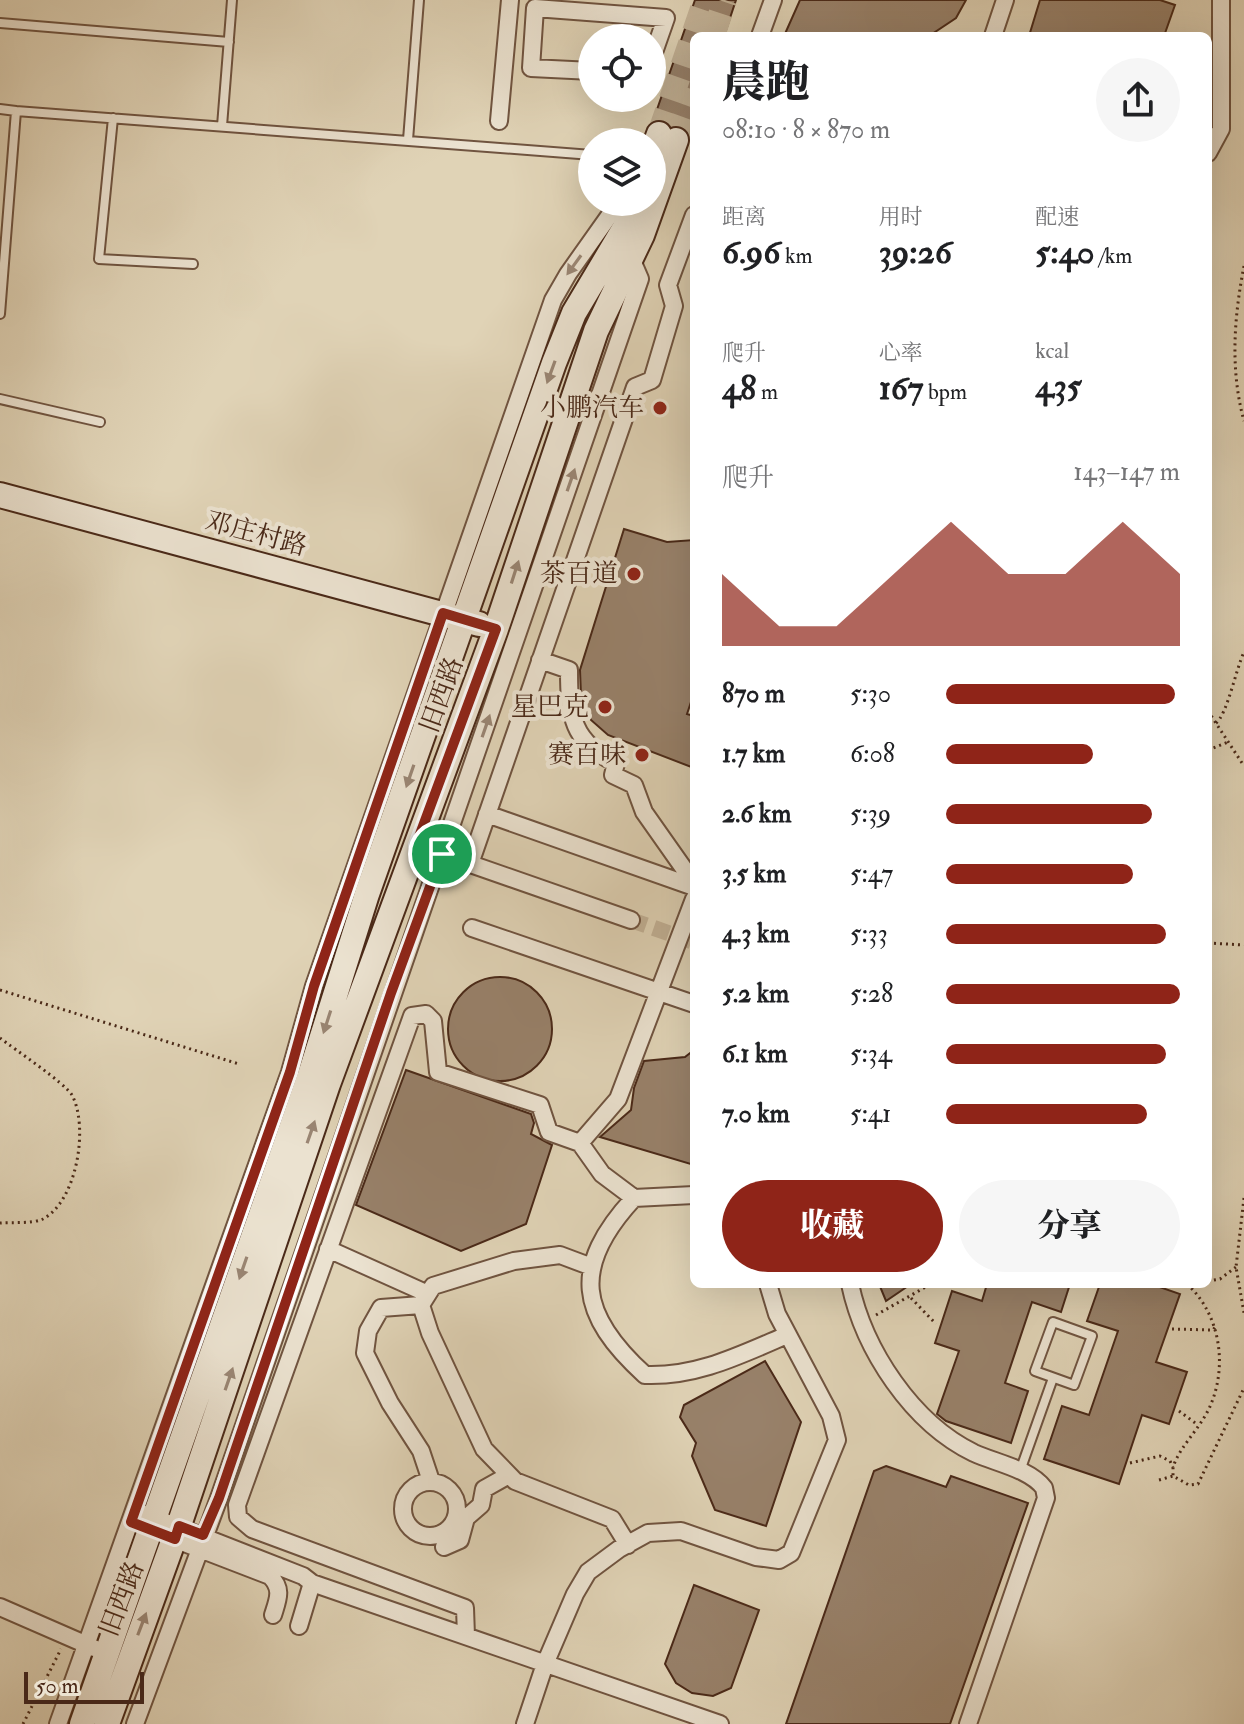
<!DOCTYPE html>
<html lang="zh">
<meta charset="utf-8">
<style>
body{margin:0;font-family:"IM FELL Double Pica","Noto Serif SC",serif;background:#f6f6f6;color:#202124;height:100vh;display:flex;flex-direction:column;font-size:30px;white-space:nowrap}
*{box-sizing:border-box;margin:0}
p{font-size:26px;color:#757577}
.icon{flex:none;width:44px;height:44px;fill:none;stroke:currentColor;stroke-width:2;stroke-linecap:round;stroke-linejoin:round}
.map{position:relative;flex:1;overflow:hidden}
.panel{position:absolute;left:690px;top:32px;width:522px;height:1256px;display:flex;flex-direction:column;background:#fff;border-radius:12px;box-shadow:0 8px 32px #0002}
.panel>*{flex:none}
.tools{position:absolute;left:578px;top:24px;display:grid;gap:16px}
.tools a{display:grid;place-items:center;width:88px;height:88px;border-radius:50%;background:#fff;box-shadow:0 8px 32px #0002;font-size:40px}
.scale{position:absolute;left:24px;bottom:20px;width:120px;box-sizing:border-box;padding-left:8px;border:4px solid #4a2918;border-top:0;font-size:22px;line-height:28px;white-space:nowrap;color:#4a2918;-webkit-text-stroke:6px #ebe2d0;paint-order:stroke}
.pin{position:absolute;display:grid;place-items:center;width:68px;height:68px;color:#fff;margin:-34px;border:4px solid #fff;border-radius:50%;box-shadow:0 2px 8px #0007}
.round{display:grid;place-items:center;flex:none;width:84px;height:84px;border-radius:42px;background:#f6f6f6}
.overview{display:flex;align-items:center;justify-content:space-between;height:136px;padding:0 32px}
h1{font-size:44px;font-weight:800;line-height:60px}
.stats{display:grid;grid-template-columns:repeat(3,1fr);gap:12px;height:136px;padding:8px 32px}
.stats div{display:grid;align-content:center}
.stats b{font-size:34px;font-weight:800}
.stats small{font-size:22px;font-weight:400}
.stats p{font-size:22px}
.chart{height:224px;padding:16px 32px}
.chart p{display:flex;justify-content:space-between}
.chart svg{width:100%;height:144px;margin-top:8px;fill:#8f2418;opacity:.7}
.action{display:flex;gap:16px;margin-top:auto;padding:16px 32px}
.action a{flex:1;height:92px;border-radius:48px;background:#8f2418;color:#fff;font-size:32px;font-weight:800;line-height:92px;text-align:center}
.action a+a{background:#f6f6f6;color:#202124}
ul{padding:0 32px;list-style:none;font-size:26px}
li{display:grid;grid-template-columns:128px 96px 1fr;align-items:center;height:60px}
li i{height:20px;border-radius:10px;background:#8f2418}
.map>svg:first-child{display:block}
</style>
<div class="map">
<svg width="1244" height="1724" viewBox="0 0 1244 1724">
<rect width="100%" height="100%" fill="#e0d3b6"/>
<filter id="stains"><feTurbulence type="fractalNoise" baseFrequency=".0025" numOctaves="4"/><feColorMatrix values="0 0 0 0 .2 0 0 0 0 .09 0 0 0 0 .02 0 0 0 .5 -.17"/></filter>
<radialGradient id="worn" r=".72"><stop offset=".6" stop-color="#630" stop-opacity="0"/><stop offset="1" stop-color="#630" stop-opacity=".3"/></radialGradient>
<!-- building -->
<path fill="#98816a" stroke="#4a2918" stroke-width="2" d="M695,0H736L724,36H694V120L689,133L682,126H671L663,120L653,121Z
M800,0H966L956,18L929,36H784Z
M1040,0H1160L1175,5L1164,36H1029Z
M624,529L667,542L694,540V693L687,714L694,716V768L608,735L591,720L581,695L580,670Z
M448 1029a52 52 0 1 1 104 0a52 52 0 1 1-104 0Z
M694,1050V1165L600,1137L631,1110L634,1088L644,1061L685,1057Z
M406,1070L531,1114L534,1123L531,1134L552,1145L526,1224L461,1251L356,1205Z
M879,1284H911L886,1301Z
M987,1284H1070L1061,1312L1032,1302L1005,1383L1028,1391L1011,1443L946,1421L937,1414L959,1351L935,1343L952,1291L982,1301Z
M1100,1284H1151L1180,1294L1156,1362L1187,1372L1169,1424L1142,1415L1119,1484L1044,1459L1062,1406L1089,1415L1118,1331L1087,1321Z
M765,1361L801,1422L766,1526L715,1510L692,1456L696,1443L680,1417L684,1405Z
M886,1466L946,1487L951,1476L1028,1503L950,1724H786L874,1471Z
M694,1585L759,1610L731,1688L713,1696L692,1693L676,1683L665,1664Z"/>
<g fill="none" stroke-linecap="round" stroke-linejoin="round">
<!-- street-tunnel -->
<path stroke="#c2b196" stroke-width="16" stroke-dasharray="16 8" stroke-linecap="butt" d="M631,920L694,942"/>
<!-- secondary-tunnel -->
<path stroke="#c2b196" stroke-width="24" stroke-dasharray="24 12" stroke-linecap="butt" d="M713,36L725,0
M659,134L705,0
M676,140L694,90"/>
<!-- lane casing -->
<g stroke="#705440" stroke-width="12">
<path id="lane" d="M0,23L229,42
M0,109L16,111
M113,118L99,259L193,264
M222,126L232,0
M408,140L419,0
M0,314L16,111L592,155
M0,399L100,422
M1053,1322L1092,1336L1074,1385L1035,1371Z
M1020,1471L1053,1378"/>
</g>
<!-- street casing -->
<g stroke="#705440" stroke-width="20">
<path id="street" d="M760,36L773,0
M993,36L1005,0
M592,71L531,68L535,8L666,18L652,58
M499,121L510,0
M1208,153L1221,129V0
M540,660L569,670C569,716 572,742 616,763L613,775L634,785L644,812L694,883
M487,814L694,887
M416,845L631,920
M470,864L635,387L652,380L674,306L668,285L694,215
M694,899L618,1099L580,1143L602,1174L634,1198L694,1195
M472,928L694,1004
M634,1198C570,1267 579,1315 645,1375C697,1377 740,1355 787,1335
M328,1249L428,1294
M592,1267L560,1255L514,1261L433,1286L421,1305L430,1333L484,1449L515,1481L612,1519L628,1545
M850,1284C864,1350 912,1423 974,1453C996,1463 1030,1469 1044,1488L1046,1498L968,1724
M421,1305L381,1308L368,1331L365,1353L390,1403L421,1451L431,1481
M403 1509a27 27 0 1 1 54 0a27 27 0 1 1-54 0Z
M145,1514L303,1576L312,1583L299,1626
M166,1536L270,1576C283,1589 278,1599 273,1615
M444,1547L460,1540L466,1518L481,1505L484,1489L509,1475
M312,1583L720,1724
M0,1607L94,1648
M466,1636L465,1608L252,1529L238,1517L237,1505L412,1016L426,1014L433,1021L438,1072L540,1105L549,1132L580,1143
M58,1724L290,1072L314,986L553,300L568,274L619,202
M135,1724L219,1498L640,279L631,258
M525,1724L545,1664L575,1594L588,1572L619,1549L648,1533L681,1531L756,1557L779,1560L791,1553L837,1440L831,1416L777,1314L768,1284"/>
</g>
<!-- secondary casing -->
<g stroke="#4a2918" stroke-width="28">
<path id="secondary" d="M652,153L659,134
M0,495L479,624
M82,1724L309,1078L367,894L554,363L574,313L624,229L635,202
M107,1724L178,1528L328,1084L496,629L596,331L642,235L676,140"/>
</g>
<!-- path -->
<path stroke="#4a2918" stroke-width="3" stroke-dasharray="2 4" stroke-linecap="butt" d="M1244,266C1234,317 1230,370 1244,421
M1208,711L1244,766
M1216,723C1227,715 1236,669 1244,652
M1208,750L1228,742
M1208,943L1244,945
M0,990L239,1064
M0,1038C14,1049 65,1083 72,1095C89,1127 77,1201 43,1219C32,1224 12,1222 0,1223
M1244,1198L1236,1267L1244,1313
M1208,1281L1220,1279L1236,1267
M1187,1284C1219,1313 1228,1363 1211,1404C1202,1427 1181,1444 1173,1467V1476L1189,1485L1198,1484L1244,1388
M911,1298L936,1324
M876,1315L931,1284
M1172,1329L1213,1330L1216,1326
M1179,1411L1198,1425
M1130,1463L1160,1456L1170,1461L1173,1467
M1159,1480L1173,1476
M23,1724L61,1649"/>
<!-- lane -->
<use href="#lane" stroke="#ebe2d0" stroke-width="8"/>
<!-- street -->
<use href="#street" stroke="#ebe2d0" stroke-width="16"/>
<!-- secondary -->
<use href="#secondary" stroke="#ebe2d0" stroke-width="24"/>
</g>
<!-- one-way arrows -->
<defs><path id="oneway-solid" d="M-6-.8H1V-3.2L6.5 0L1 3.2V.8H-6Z" transform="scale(2)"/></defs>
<g fill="#9a8674">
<use href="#oneway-solid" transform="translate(574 265) rotate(126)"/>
<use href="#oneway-solid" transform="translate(551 372) rotate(110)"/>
<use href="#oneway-solid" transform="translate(571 480) rotate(-71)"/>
<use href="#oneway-solid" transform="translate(515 572) rotate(-72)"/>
<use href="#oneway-solid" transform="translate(486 726) rotate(-71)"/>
<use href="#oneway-solid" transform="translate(410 776) rotate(109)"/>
<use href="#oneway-solid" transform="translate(327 1022) rotate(108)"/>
<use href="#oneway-solid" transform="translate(311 1132) rotate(-71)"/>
<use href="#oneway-solid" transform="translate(243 1268) rotate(109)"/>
<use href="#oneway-solid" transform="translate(229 1379) rotate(-71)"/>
<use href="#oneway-solid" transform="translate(142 1624) rotate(-69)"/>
</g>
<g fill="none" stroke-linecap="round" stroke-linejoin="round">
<!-- route casing -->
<g stroke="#fff" stroke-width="16">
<path id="route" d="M443,613L496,629L416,845L442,854L391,993L219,1498L203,1535L179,1526L175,1539L131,1522L290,1072L314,986Z"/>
</g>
<!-- route -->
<use href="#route" stroke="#8f2418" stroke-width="10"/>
</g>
<!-- markers -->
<g fill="#8f2418" stroke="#ebe2d0" stroke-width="3">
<circle cx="660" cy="408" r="8"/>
<circle cx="634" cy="574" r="8"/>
<circle cx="605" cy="707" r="8"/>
<circle cx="642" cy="755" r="8"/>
</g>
<g text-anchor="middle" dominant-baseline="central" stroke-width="8" stroke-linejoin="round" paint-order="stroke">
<!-- poi labels -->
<g font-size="26" fill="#4a2918" stroke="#ebe2d0" text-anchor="end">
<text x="644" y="408">小鹏汽车</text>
<text x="618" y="574">茶百道</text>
<text x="589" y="707">星巴克</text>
<text x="626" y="755">赛百味</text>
</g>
<!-- street labels -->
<g font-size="26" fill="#4a2918" stroke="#ebe2d0">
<text transform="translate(256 534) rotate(15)">邓庄村路</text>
<text transform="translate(442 695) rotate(-70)">旧西路</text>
<text transform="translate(122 1599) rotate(-69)">旧西路</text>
</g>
</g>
<rect width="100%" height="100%" filter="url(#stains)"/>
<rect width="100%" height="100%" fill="url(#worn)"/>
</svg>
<div class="tools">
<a><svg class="icon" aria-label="locate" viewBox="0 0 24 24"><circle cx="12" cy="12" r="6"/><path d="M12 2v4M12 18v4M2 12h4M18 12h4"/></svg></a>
<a><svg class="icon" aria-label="layers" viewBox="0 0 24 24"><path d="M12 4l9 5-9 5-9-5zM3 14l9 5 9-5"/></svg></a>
</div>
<div class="scale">50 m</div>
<div class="pin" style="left:442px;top:854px;background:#1e9e55"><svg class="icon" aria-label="arrive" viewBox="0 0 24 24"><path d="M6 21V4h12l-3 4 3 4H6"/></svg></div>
<section class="panel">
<div class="overview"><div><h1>晨跑</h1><p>08:10 · 8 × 870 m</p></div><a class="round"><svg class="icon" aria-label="share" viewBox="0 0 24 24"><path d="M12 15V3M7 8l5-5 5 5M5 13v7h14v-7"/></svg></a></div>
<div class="stats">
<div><p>距离</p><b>6.96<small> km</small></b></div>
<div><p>用时</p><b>39:26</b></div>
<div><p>配速</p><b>5:40<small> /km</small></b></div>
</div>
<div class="stats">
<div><p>爬升</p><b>48<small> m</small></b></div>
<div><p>心率</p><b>167<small> bpm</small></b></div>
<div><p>kcal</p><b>435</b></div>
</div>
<div class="chart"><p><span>爬升</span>143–147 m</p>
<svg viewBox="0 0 160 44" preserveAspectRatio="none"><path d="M0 44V22L10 30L20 38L30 38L40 38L50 30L60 22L70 14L80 6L90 14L100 22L110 22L120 22L130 14L140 6L150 14L160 22V44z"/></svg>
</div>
<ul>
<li><b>870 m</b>5:30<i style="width:98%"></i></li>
<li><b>1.7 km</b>6:08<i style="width:63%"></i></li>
<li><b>2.6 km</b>5:39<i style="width:88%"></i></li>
<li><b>3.5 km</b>5:47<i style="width:80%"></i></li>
<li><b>4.3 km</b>5:33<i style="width:94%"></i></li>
<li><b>5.2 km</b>5:28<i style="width:100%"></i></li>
<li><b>6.1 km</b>5:34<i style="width:94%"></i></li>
<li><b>7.0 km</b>5:41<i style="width:86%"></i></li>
</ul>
<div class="action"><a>收藏</a><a>分享</a></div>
</section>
</div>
